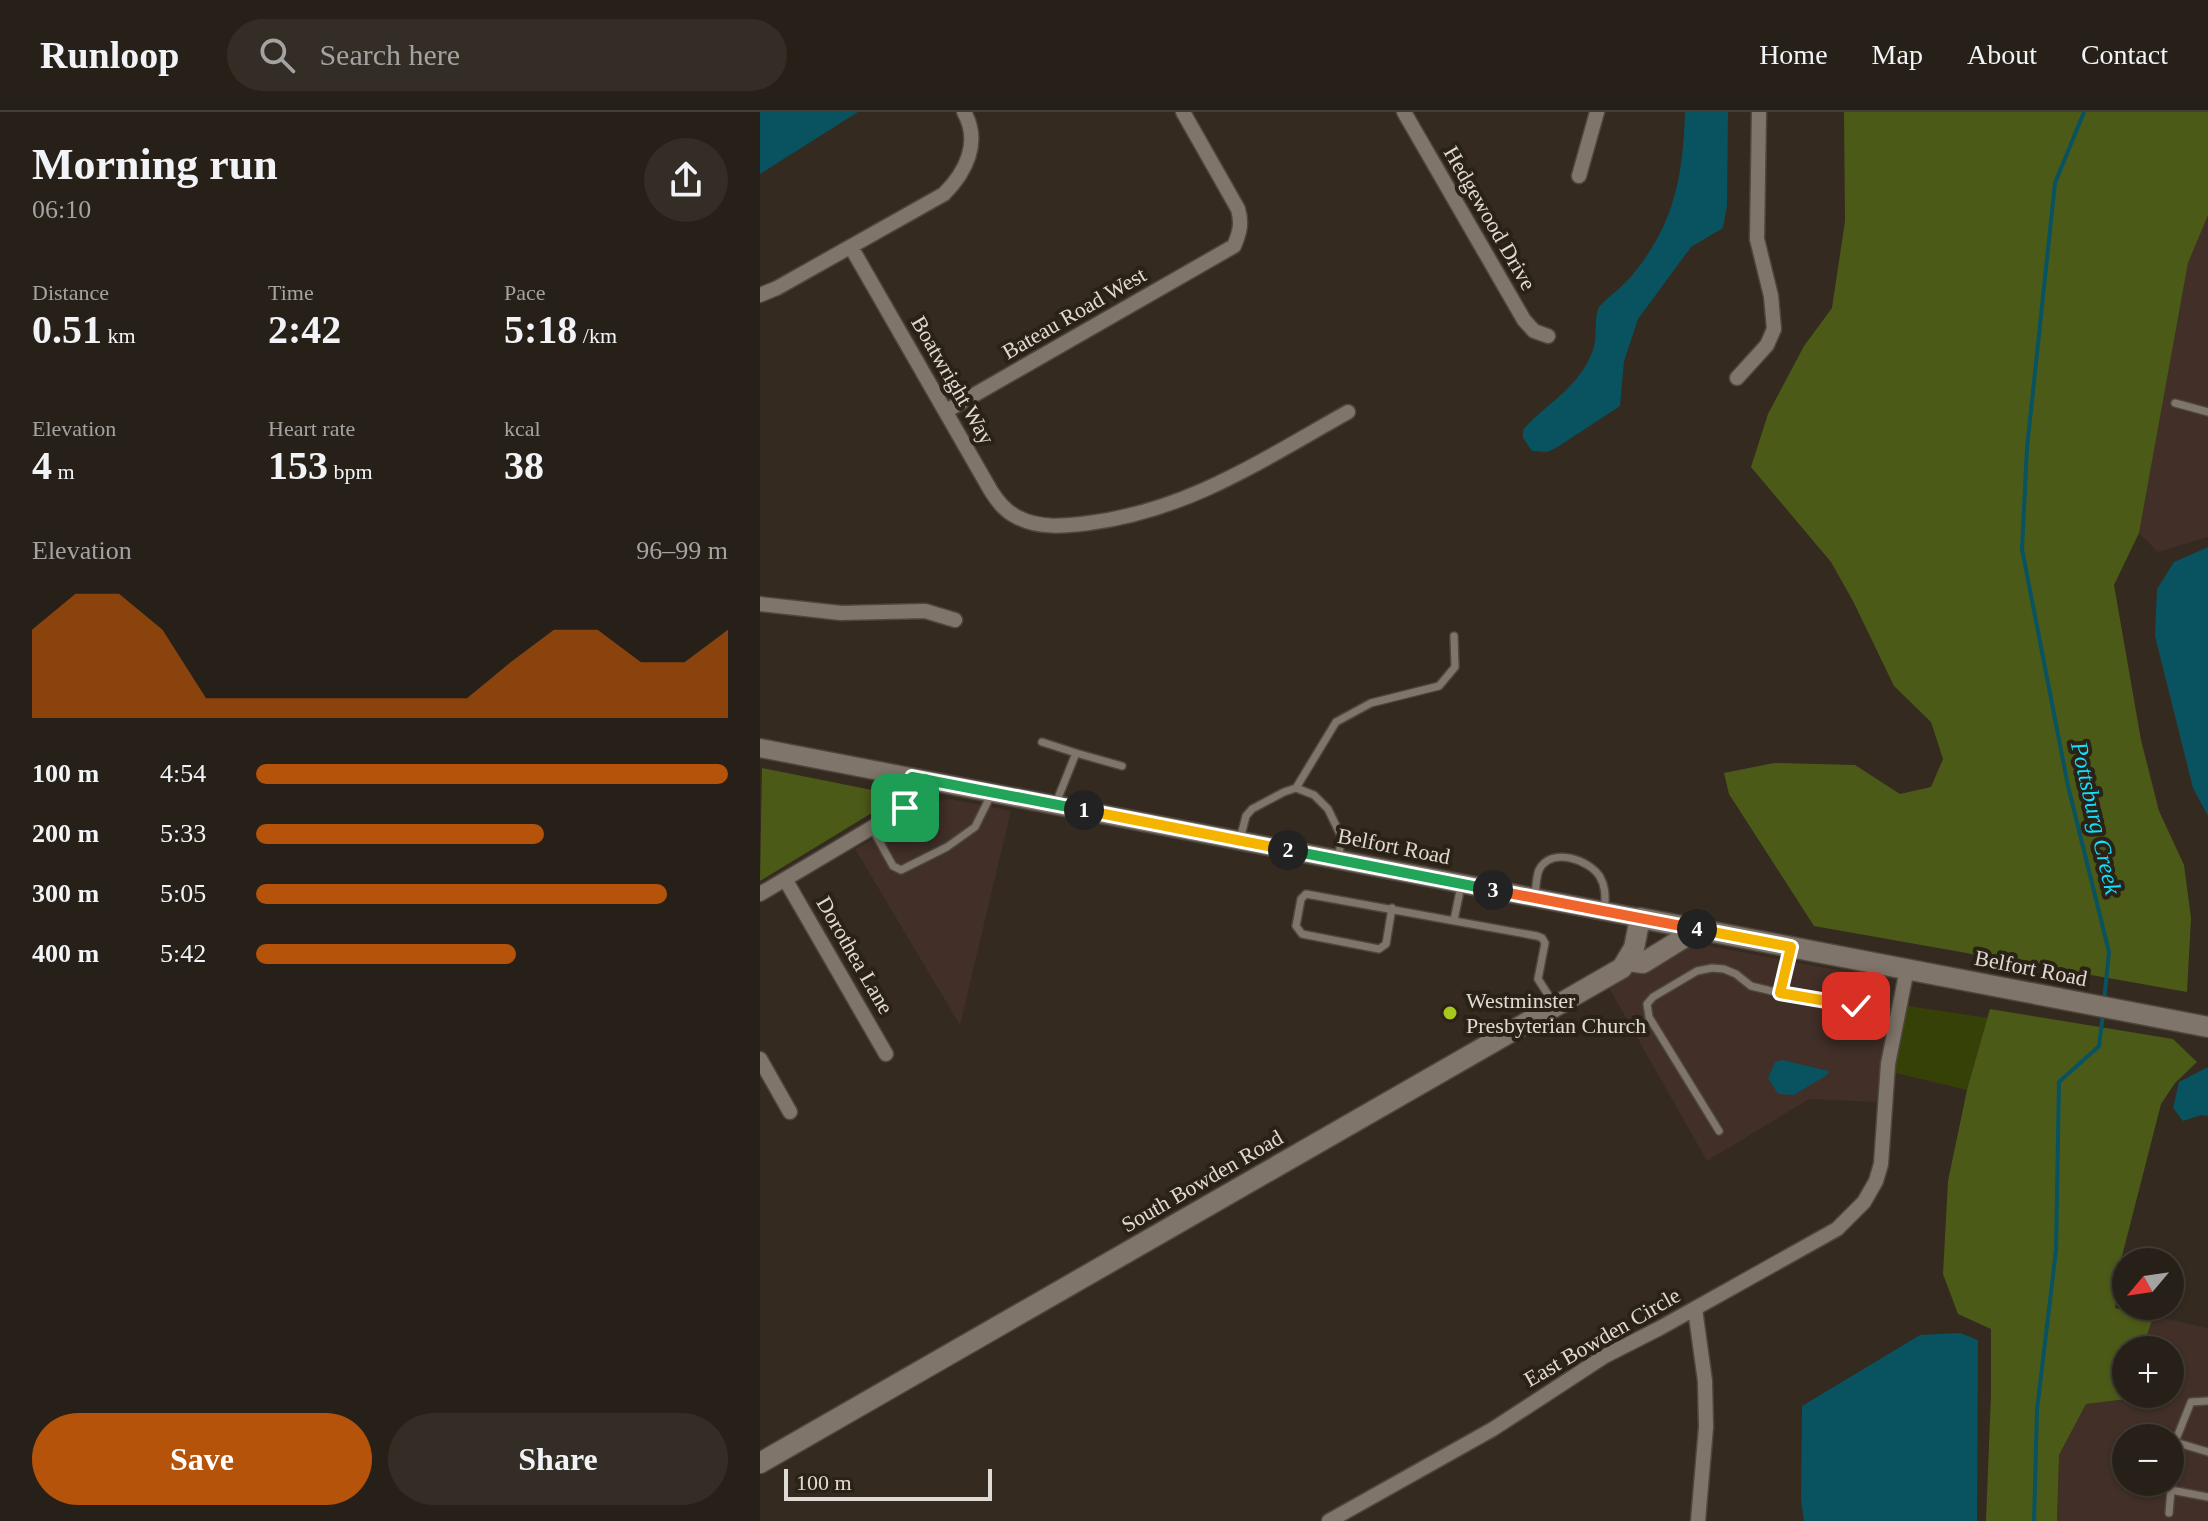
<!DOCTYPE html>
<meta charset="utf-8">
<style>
body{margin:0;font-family:Georgia,serif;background:#332d25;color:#f1f3f6;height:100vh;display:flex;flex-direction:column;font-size:30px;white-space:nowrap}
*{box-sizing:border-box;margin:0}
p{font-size:26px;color:#a4a3a2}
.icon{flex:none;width:44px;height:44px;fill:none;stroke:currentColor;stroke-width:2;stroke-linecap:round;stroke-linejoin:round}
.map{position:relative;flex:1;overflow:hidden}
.details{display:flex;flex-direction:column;background:#272018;width:760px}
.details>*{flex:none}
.needle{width:52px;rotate:241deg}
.controls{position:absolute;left:1352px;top:1136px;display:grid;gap:16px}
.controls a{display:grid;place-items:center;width:72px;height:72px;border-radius:50%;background:#272018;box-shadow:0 2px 6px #0004,0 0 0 2px #433e37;font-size:40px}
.scale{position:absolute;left:24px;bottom:20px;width:208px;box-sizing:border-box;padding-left:8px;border:4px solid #e0dad4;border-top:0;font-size:22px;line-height:28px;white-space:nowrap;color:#e0dad4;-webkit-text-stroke:6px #2a2117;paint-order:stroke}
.pin{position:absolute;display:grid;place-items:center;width:68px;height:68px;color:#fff;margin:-34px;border-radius:16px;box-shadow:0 4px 12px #0006}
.km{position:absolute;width:40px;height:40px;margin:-20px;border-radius:50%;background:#222;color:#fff;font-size:22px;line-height:40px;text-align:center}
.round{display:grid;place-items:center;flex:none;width:84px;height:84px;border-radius:42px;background:#332d25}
.headline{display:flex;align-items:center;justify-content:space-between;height:136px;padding:0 32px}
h1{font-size:44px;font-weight:700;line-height:60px}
.metrics{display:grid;grid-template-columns:repeat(3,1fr);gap:12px;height:136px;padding:8px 32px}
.metrics div{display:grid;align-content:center}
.metrics b{font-size:40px;font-weight:700}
.metrics small{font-size:22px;font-weight:400}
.metrics p{font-size:22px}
.chart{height:224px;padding:16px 32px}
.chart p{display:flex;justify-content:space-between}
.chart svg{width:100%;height:144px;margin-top:8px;fill:#b45309;opacity:.7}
.action{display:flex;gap:16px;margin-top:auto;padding:16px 32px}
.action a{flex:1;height:92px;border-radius:48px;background:#b45309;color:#fff;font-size:32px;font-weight:700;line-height:92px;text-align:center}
.action a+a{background:#332d25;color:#f1f3f6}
ul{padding:0 32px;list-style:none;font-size:26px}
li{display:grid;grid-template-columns:128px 96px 1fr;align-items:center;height:60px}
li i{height:20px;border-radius:10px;background:#b45309}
header{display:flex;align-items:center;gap:48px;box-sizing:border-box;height:112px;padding:0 40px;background:#272018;border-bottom:2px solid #433e37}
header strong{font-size:38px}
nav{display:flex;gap:44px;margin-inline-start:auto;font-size:28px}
.search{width:560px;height:72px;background:#332d25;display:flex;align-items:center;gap:20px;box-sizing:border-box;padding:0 28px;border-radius:44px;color:#a4a3a2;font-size:30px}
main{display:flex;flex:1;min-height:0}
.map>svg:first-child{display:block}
</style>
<header>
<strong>Runloop</strong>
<div class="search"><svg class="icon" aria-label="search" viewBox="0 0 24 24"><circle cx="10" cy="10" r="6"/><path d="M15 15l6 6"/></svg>Search here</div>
<nav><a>Home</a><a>Map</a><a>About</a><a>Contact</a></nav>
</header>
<main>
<section class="details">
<div class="headline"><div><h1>Morning run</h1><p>06:10</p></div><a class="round"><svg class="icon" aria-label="share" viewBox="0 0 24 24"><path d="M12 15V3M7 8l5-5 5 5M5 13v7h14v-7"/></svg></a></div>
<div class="metrics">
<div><p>Distance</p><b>0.51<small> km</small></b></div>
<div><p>Time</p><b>2:42</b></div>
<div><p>Pace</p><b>5:18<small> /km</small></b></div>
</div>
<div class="metrics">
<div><p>Elevation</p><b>4<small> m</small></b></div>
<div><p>Heart rate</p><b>153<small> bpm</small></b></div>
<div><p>kcal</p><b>38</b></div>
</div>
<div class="chart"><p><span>Elevation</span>96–99 m</p>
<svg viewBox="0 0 160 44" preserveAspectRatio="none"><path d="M0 44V17L10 6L20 6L30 17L40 38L50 38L60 38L70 38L80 38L90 38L100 38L110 27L120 17L130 17L140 27L150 27L160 17V44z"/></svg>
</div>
<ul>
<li><b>100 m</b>4:54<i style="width:100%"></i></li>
<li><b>200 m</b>5:33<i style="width:61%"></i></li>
<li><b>300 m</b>5:05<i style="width:87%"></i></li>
<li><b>400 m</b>5:42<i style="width:55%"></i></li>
</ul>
<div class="action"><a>Save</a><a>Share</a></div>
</section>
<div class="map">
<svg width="1448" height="1409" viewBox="0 0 1448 1409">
<rect width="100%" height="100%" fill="#342a20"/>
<!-- commercial -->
<path fill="#412f28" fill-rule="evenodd" d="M1448,103V425L1398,440L1379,421L1428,151Z
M190,687L251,699L200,913L95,737L180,689Z
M928,830L1121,866L1129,871L1134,883L1116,990L1049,987L947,1049L849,876Z
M1393,1204L1448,1216V1409H1297L1299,1343L1326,1292L1366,1287L1368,1282H1410V1238H1382ZM1366,1326H1410V1370H1366Z"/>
<!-- green -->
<path fill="#364108" d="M1148,894L1228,906L1207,978L1136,961L1134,953Z"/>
<!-- forest -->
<path fill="#4c5a18" d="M1084,0H1448V103L1428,151L1379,421L1354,473L1381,628L1399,699L1424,753L1431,806L1427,880L1054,814L969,682L964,661L1014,651L1095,653L1140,682L1171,675L1183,647L1171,610L1134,574L1093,489L1071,450L991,355L1008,302L1044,234L1072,196L1085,109Z
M2,656L122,680L120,696L0,769Z
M1230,897L1413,927L1437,950L1415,971L1401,992L1361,1148L1355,1196L1393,1205L1382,1238H1366L1367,1287L1326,1292L1299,1343L1297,1409H1226L1231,1282V1217L1198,1202L1183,1162L1188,1069L1207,978Z"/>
<!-- water -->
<path fill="#08535f" d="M0,0H98L0,62Z
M925,0H968L967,93L963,116L931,135L878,207L864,249L860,294L796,336L787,340L772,339L763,326V318C788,289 818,278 833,238C838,224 833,209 839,195C850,183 864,174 874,161C915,110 923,64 925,0Z
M1448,435V704L1433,676L1395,524L1397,477L1414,450Z
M1022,948L1069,959L1067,963L1034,983L1018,982L1008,966L1015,950Z
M1446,956H1448V1004L1441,1003L1423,1009L1413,996L1419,970Z
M1200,1221L1218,1228L1217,1409H1044L1041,1388L1042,1294L1160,1223Z"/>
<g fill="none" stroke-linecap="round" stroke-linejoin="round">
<!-- stream -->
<path stroke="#08535f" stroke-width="4" d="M1324,0L1295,71L1267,336L1262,437L1308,674L1349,840L1344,889
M1274,1409L1277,1298L1296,1138L1299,970L1339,934L1343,902"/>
<!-- service casing -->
<g stroke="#4e473f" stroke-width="10">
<path id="service" d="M1415,291L1448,300
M282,630L316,641
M536,676L576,610L611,591L679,574L695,555L694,524
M296,691L316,641L362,654
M112,716L133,754L141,758L187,735L215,715L231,683
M480,727L486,704L492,697L524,680L536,676L554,683L568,697L581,724L579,745
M775,783C776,776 776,765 779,758C791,734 830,748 840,765C846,775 845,785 845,797
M632,796L626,832L619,837L542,822L536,814L541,787L546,782L777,824L782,826L785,831L778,867L794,892
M694,808L701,774
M1020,881L1096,894
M959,1019L889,905L887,892L893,885L937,859L952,856L964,857L976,862L991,874L1020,881L1030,837
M1415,1330L1448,1340
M1411,1378L1415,1330L1431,1290L1448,1289
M1409,1401L1411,1378L1448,1385"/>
</g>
<!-- minor casing -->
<g stroke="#4e473f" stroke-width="17">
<path id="minor" d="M644,0L764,208L774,219L788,224
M819,64L837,0
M91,135L231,379C238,390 245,399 257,405C279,417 305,414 329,411C429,398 502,348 588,300
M0,183L17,176L184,82C206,60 221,30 204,0
M977,266L1007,233L1014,217L1011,184L997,127L999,0
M186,299L474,134C480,120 482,111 478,97L423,0
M0,492L81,501L165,499L195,508
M25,767L126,942
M0,782L145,696L152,665
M0,947L30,1000
M935,1197L945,1269L946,1315L938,1409
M569,1409L733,1317L845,1244L900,1216L1077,1117L1104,1090L1116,1069L1121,1052L1128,952L1147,857"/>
</g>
<!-- tertiary casing -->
<g stroke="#4e473f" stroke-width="21">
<path id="tertiary" d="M0,636L880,806"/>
</g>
<!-- secondary casing -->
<g stroke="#4e473f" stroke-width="23">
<path id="secondary" d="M868,849L883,851L938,817
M0,1351L862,856L874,836L880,806L1448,915"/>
</g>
<!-- service -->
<use href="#service" stroke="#80756a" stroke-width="7"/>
<!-- minor -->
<use href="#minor" stroke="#80756a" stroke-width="14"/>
<!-- tertiary -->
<use href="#tertiary" stroke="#80756a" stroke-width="18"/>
<!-- secondary -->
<use href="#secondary" stroke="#80756a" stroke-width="20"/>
</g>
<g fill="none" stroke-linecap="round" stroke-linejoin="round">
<!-- split-1 casing -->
<g stroke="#fff" stroke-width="16">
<path id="split-1" d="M145,696L152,665L324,698"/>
</g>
<!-- split-2 casing -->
<g stroke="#fff" stroke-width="16">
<path id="split-2" d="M324,698L528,738"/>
</g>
<!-- split-3 casing -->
<g stroke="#fff" stroke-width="16">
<path id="split-3" d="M528,738L733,778"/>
</g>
<!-- split-4 casing -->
<g stroke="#fff" stroke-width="16">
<path id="split-4" d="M733,778L937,817"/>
</g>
<!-- split-5 casing -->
<g stroke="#fff" stroke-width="16">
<path id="split-5" d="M937,817L1031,835L1020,881L1096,894"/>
</g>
<!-- split-1 -->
<use href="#split-1" stroke="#22a559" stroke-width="10"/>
<!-- split-2 -->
<use href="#split-2" stroke="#f5b400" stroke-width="10"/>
<!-- split-3 -->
<use href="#split-3" stroke="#22a559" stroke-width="10"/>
<!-- split-4 -->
<use href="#split-4" stroke="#f0652b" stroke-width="10"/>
<!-- split-5 -->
<use href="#split-5" stroke="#f5b400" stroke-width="10"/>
</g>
<!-- markers -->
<circle fill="#a8c71d" stroke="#2a2117" stroke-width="3" cx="690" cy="901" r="8"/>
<g text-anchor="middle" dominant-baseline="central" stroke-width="8" stroke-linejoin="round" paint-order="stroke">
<!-- street labels -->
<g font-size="22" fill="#e0dad4" stroke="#2a2117">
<text transform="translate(730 106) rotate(60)">Hedgewood Drive</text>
<text transform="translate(314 201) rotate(-30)">Bateau Road West</text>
<text transform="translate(193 268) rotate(60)">Boatwright Way</text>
<text transform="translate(634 734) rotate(11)">Belfort Road</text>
<text transform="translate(95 843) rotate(60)">Dorothea Lane</text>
<text transform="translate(1271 856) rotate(11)">Belfort Road</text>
<text transform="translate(442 1069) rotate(-30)">South Bowden Road</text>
<text transform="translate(842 1225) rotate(-30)">East Bowden Circle</text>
</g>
<!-- poi labels -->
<g font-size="22" fill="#e0dad4" stroke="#2a2117" text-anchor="start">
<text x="706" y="888">Westminster<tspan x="706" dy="25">Presbyterian Church</tspan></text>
</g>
<!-- water labels -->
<g font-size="24" font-style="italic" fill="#11e0fe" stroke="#2a2117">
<text transform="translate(1336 706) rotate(77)">Pottsburg Creek</text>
</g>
</g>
</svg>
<div class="controls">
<a><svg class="needle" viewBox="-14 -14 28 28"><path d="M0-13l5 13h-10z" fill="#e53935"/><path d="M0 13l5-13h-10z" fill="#a4a3a2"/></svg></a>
<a>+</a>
<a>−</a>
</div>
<div class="scale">100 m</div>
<div class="pin" style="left:145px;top:696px;background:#1e9e55"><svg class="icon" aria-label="arrive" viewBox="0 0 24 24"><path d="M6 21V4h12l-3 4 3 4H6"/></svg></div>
<div class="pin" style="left:1096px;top:894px;background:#d93025"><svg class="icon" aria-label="check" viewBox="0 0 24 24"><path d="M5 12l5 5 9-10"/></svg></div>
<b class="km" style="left:324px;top:698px">1</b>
<b class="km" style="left:528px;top:738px">2</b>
<b class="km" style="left:733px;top:778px">3</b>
<b class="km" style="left:937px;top:817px">4</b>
</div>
</main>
